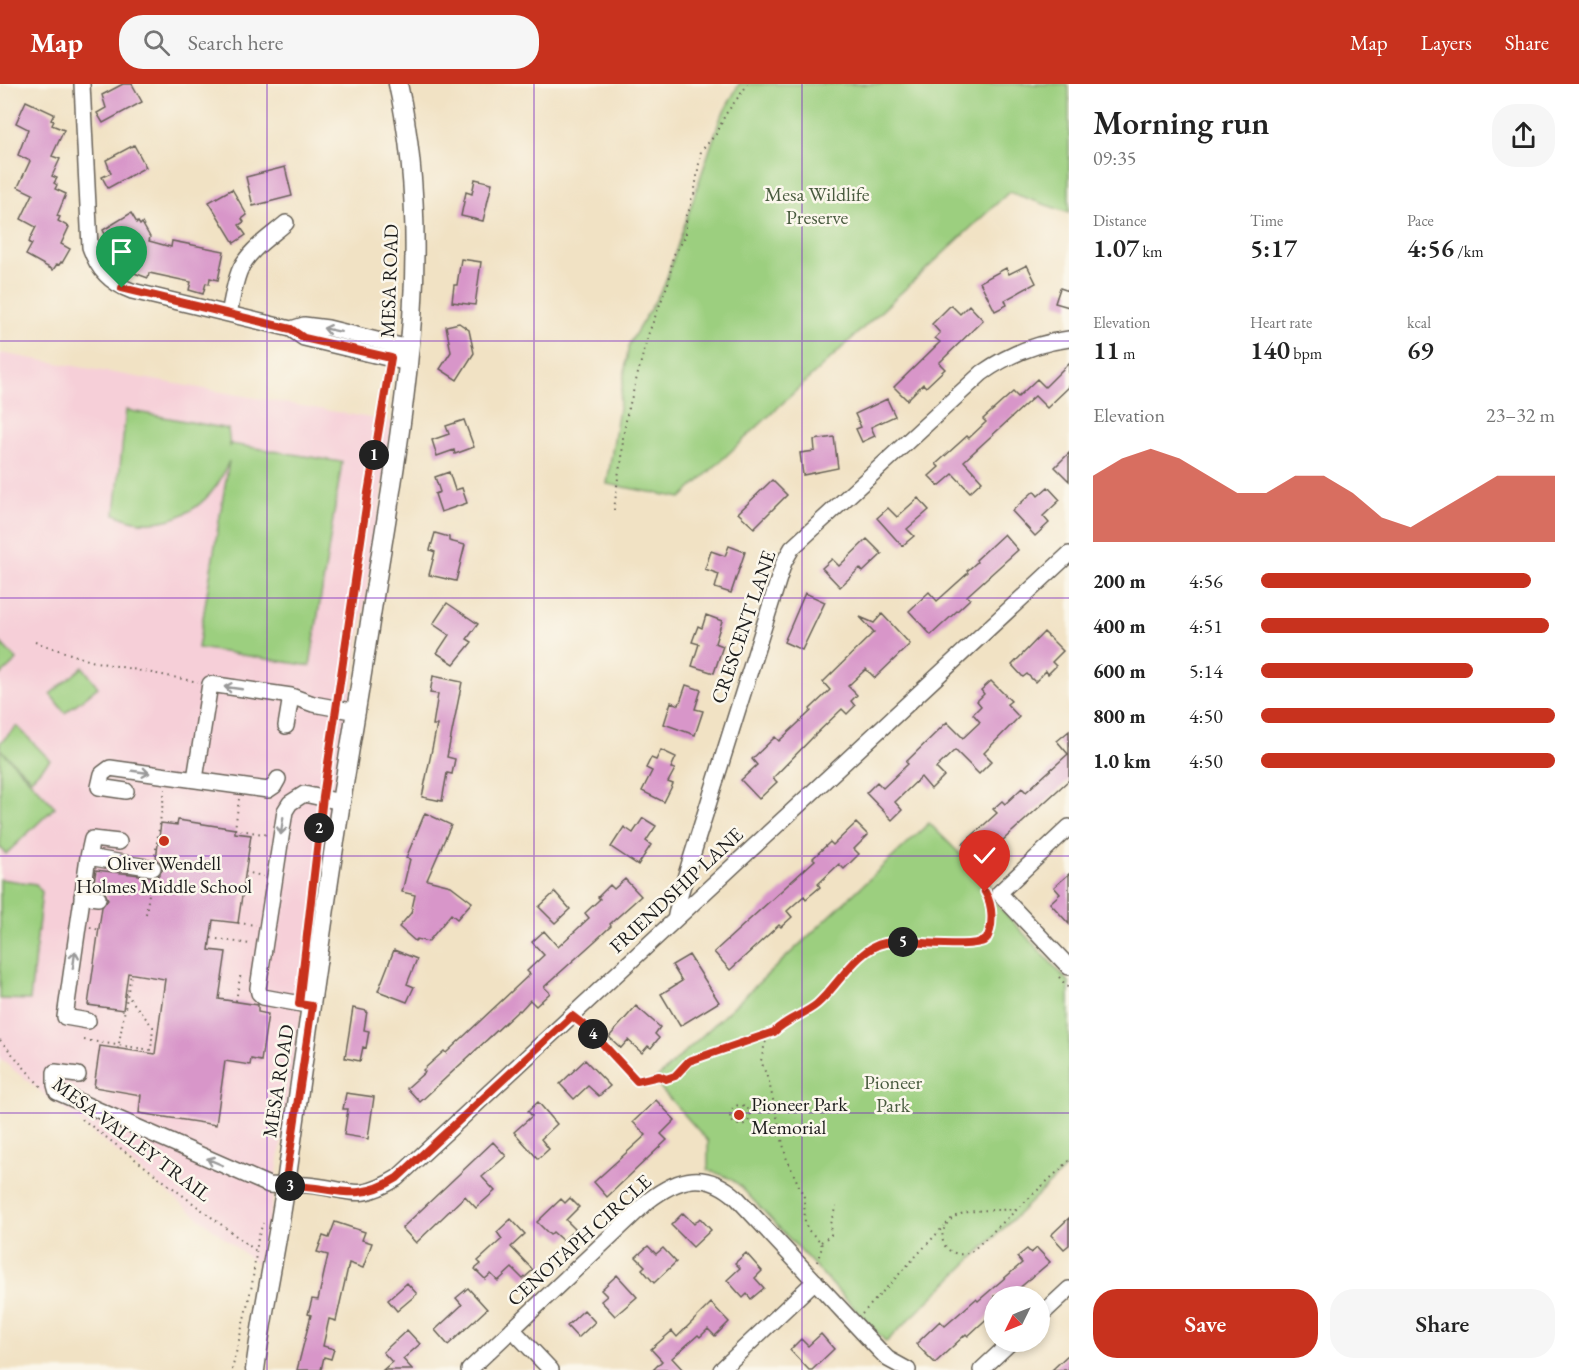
<!DOCTYPE html>
<meta charset="utf-8">
<style>
body{margin:0;font-family:"EB Garamond",serif;background:#f6f6f6;color:#222;height:100vh;display:flex;flex-direction:column;font-size:22px;white-space:nowrap}
*{box-sizing:border-box;margin:0}
p{font-size:20px;color:#767676}
.icon{flex:none;width:33px;height:33px;fill:none;stroke:currentColor;stroke-width:2;stroke-linecap:round;stroke-linejoin:round}
.map{position:relative;flex:1;overflow:hidden}
.drawer{display:flex;flex-direction:column;background:#fff;width:510px}
.drawer>*{flex:none}
.needle{width:39px;rotate:227deg}
.fabs{position:absolute;left:984px;top:1202px;display:grid;gap:12px}
.fabs a{display:grid;place-items:center;width:66px;height:66px;border-radius:50%;background:#fff;box-shadow:0 3px 9px #0003;font-size:30px}
.pin{position:absolute;display:grid;place-items:center;width:51px;height:51px;color:#fff;margin:-62px -26px;border-radius:50% 50% 50% 0;rotate:-45deg;box-shadow:0 0 6px #0007}
.pin .icon{rotate:45deg}
.km{position:absolute;width:30px;height:30px;margin:-15px;border-radius:50%;background:#222;color:#fff;font-size:16px;line-height:30px;text-align:center}
.round{display:grid;place-items:center;flex:none;width:63px;height:63px;border-radius:24px;background:#f6f6f6}
.summary{display:flex;align-items:center;justify-content:space-between;height:102px;padding:0 24px}
h1{font-size:33px;font-weight:600;line-height:45px}
.figures{display:grid;grid-template-columns:repeat(3,1fr);gap:9px;height:102px;padding:6px 24px}
.figures div{display:grid;align-content:center}
.figures b{font-size:26px;font-weight:600}
.figures small{font-size:16px;font-weight:400}
.figures p{font-size:16px}
.chart{height:168px;padding:12px 24px}
.chart p{display:flex;justify-content:space-between}
.chart svg{width:100%;height:108px;margin-top:6px;fill:#c8321e;opacity:.7}
.button{display:flex;gap:12px;margin-top:auto;padding:12px 24px}
.button a{flex:1;height:69px;border-radius:24px;background:#c8321e;color:#fff;font-size:24px;font-weight:600;line-height:69px;text-align:center}
.button a+a{background:#f6f6f6;color:#222}
ul{padding:0 24px;list-style:none;font-size:20px}
li{display:grid;grid-template-columns:96px 72px 1fr;align-items:center;height:45px}
li i{height:15px;border-radius:8px;background:#c8321e}
header{display:flex;align-items:center;gap:36px;box-sizing:border-box;height:84px;padding:0 30px;background:#c8321e;color:#fff}
header strong{font-size:28px}
nav{display:flex;gap:33px;margin-inline-start:auto;font-size:21px}
.search{width:420px;height:54px;background:#f6f6f6;display:flex;align-items:center;gap:15px;box-sizing:border-box;padding:0 21px;border-radius:24px;color:#767676;font-size:22px}
main{display:flex;flex:1;min-height:0}
.map>svg:first-child{display:block}
</style>
<header>
<strong>Map</strong>
<div class="search"><svg class="icon" aria-label="search" viewBox="0 0 24 24"><circle cx="10" cy="10" r="6"/><path d="M15 15l6 6"/></svg>Search here</div>
<nav><a>Map</a><a>Layers</a><a>Share</a></nav>
</header>
<main>
<div class="map">
<svg width="1069" height="1286" viewBox="0 0 1069 1286">
<rect width="100%" height="100%" fill="#fbf7ec"/>
<filter id="ink" filterUnits="userSpaceOnUse"><feTurbulence type="fractalNoise" baseFrequency=".0167" numOctaves="2"/><feDisplacementMap in="SourceGraphic" scale="12" xChannelSelector="R" yChannelSelector="G"/><feConvolveMatrix kernelMatrix="1 2 1 2 8 2 1 2 1" color-interpolation-filters="sRGB"/></filter>
<filter id="wash" filterUnits="userSpaceOnUse"><feTurbulence type="fractalNoise" baseFrequency=".008" numOctaves="4" result="noise"/><feDisplacementMap in="SourceGraphic" scale="24" xChannelSelector="R" yChannelSelector="G"/><feGaussianBlur stdDeviation="1.35" result="paint"/><feColorMatrix in="noise" values="0 0 0 0 0 0 0 0 0 0 0 0 0 0 0 0 0 1.4 0 .05"/><feComposite in="paint" operator="in"/></filter>
<g filter="url(#wash)">
<rect width="100%" height="100%" fill="#f1e2c4"/>
<!-- built -->
<path fill="#f6cfd8" d="M0,269L393,338L262,1184L0,975Z"/>
<!-- green -->
<path fill="#9ccf7f" stroke="#5c764e" stroke-width="1.5" d="M739,0H1067L1069,6V129L1009,108L681,414L607,400L629,260L664,202L720,35Z
M126,326L228,345L230,362L231,360L342,378L310,582L198,564L229,377C225,385 221,397 214,405C191,435 150,448 115,430Z
M0,558L17,576L0,592Z
M83,583L98,603L65,629L50,610Z
M17,642L50,676L31,695L1,666L55,723L6,770L0,764V659Z
M929,739L991,801L987,805V810L1069,898V1081L886,1258L739,1101L727,1093L708,1086V1057L654,997Z
M0,795L36,800L42,808L30,916L0,915Z"/>
<g id="blocks">
<!-- building -->
<path fill="#d896c9" d="M123,0H132L142,18L103,39L97,29L106,24L102,11Z
M26,17L54,30L51,36L54,37L52,41L64,46L52,72L60,75L52,92L57,94L54,99L57,101L55,105L66,110L57,132L60,133L58,137L69,143L61,160L70,165L62,179L61,178L59,181L57,180L53,186L26,171L32,160L29,159L30,155L36,143L21,135L33,110L18,103L30,77L18,71L28,45L16,39Z
M134,61L146,83L108,104L102,93L111,89L106,76Z
M285,83L292,112L253,122L246,93Z
M475,95L492,99L483,137L461,132L466,108L472,110Z
M232,105L247,131L242,135L244,138L239,141L246,151L234,159L209,118Z
M131,129L137,139L138,138L140,141L142,139L150,153L149,157L171,163L172,157L224,167L218,196L210,194L209,200L206,199L203,210L189,206L191,198L149,189L148,194L126,186L134,158L113,170L106,158L108,156L103,146Z
M461,175L481,178L475,221L452,218L454,201H457Z
M1027,181L1036,199L1005,216L1007,221L995,227L980,198L1006,184L1009,190Z
M1060,204L1069,207V223L1055,219Z
M951,221L960,230L969,221L983,236L939,279L945,285L926,303L923,300L907,316L894,303L940,258L935,254L940,249L932,240Z
M459,239L469,246L474,269L457,296L440,285L451,268L446,242Z
M1069,279V303L1047,324L1035,312L964,377L982,397L970,408L953,390L939,402L929,392L939,383L936,380L967,352L969,354L986,338L983,335L1013,308L1018,313L1037,295L1045,303Z
M887,315L895,332L871,343L875,352L862,358L856,345L861,343L855,330Z
M464,336L474,363L455,370L454,366L437,372L432,356L449,350L446,342Z
M834,353L838,384L803,391L800,369L815,367L814,356Z
M1069,369V397L1055,383Z
M449,388L455,406L462,404L467,419L441,428L435,410L440,408L435,393Z
M772,396L787,411L754,444L738,429Z
M1048,403L1060,416L1043,432L1049,439L1035,452L1012,427L1034,407L1038,412Z
M918,414L929,426L907,445L914,452L902,462L877,434L888,424L897,433Z
M435,449L449,453V457L465,461L456,497L429,491L435,468L430,466Z
M1004,450L1018,466L967,512L970,515L931,551L909,527L929,508L937,517L968,489L967,487L977,478L976,476Z
M867,455L882,470L863,488L860,484L840,503L822,484L832,475L839,482Z
M729,462L745,468L731,509L715,504L719,490L705,485L711,467L725,472Z
M805,509L825,518L802,566L784,558Z
M447,519L478,540L467,555L472,558L454,580L437,569L449,551L433,540Z
M882,530L910,560L875,594L866,585L848,602L857,611L851,617L855,622L847,630L842,625L814,652L773,694L777,698L759,715L741,696L757,681L752,675L775,653L779,657L811,627L810,625L830,606L823,598L874,548L860,533L874,539Z
M706,531L722,537L715,559L723,562L714,589L692,582L699,560L692,558L698,542L702,544Z
M1044,548L1063,567L1052,578L1056,582L1048,590L1046,587L1035,598L1027,590L1023,593L1012,581Z
M433,592L462,598L447,673L455,675L452,690L447,689L442,717L422,713L437,641H433L438,610L430,609Z
M991,597L1011,617L1007,620L1019,633L984,669L992,677L979,690L955,666L936,684L944,692L931,705L921,693L895,718L902,726L892,736L866,709L877,698L883,704L908,680L906,678L947,638L963,654L980,638L973,630L981,622L977,617L984,610L981,606Z
M686,601L701,606L695,625L703,627L695,651L664,640L671,618L679,621Z
M1069,647V696L979,778L963,760L997,729L993,725L1002,717L1005,720L1022,704L1026,708L1068,670L1057,657Z
M661,666L676,673L671,684L675,685L668,698L673,700L664,718L642,707L652,687L646,684L651,674L656,676Z
M425,729L451,741L427,796L451,802L472,818L457,835L451,830L428,858L417,855L415,857L399,843L411,829L415,811L402,808L410,775L406,774Z
M643,734L656,742L646,757L651,761L638,781L611,763L624,743L633,749Z
M178,736L235,745V749L251,751L238,839L213,836L209,866L226,868L219,915L258,921V928L268,930L261,977L251,975L250,981L225,977L216,1041L139,1029L141,1011L94,1003L100,962L155,970L165,895L128,889L123,926L88,921L102,823L108,815L104,807L93,804L96,786L157,793L163,785L162,780L156,775L161,739L177,741Z
M856,739L868,751L854,765L859,770L844,785L839,780L818,800L820,803L806,815L804,812L787,827L792,833L781,843L779,841L730,886L714,868L815,776L813,774L830,758L833,761Z
M1069,790V840L1050,819L1060,810L1054,803Z
M625,795L641,812L610,840L611,842L595,857L544,903L550,909L536,922L530,916L520,927L519,926L420,1018L407,1004L425,988L423,986L444,967L446,969L530,890L527,887L544,871L532,858L544,847L558,863L589,834L585,829L600,815L598,813L610,801L614,805Z
M555,808L570,825L555,839L539,823Z
M394,866L417,875L407,900L414,903L407,918L378,907Z
M689,871L719,918L680,942L661,910L682,897L672,881Z
M636,922L660,943L655,950L659,954L651,964L648,962L642,969L628,956L621,964L609,953Z
M353,924L367,927L364,946L369,947L366,964L363,963L360,977L345,974Z
M585,976L610,1002L599,1012L588,1002L574,1015L560,1000Z
M346,1009L374,1013L368,1055L344,1051L348,1025H343Z
M656,1016L675,1036L661,1050L667,1056L607,1113L594,1098L646,1051L633,1038Z
M538,1018L557,1040L541,1055L549,1065L538,1075L514,1048L532,1032L528,1027Z
M493,1058L506,1072L482,1093L495,1107L476,1124L465,1112L416,1159L402,1144Z
M570,1114L579,1123L566,1136L575,1145L563,1157L553,1148L550,1151L537,1138L561,1115L565,1119Z
M683,1129L694,1140L700,1134L711,1146L693,1163L671,1141Z
M1069,1134V1161L1064,1165L1051,1151Z
M511,1135L525,1150L511,1163L533,1186L523,1195L512,1184L498,1197L491,1190L485,1195L475,1185L481,1180L478,1177L502,1155L497,1148Z
M335,1138L365,1148L362,1156L372,1159L363,1184L349,1179L336,1237L329,1235L323,1262L334,1265L331,1275L324,1273L321,1286H297L311,1231L308,1230L312,1215L318,1216L328,1171L317,1168L323,1152L329,1154Z
M648,1162L656,1170L663,1164L676,1178L654,1199L642,1185L645,1182L636,1173Z
M1037,1164L1050,1178L1010,1212H994V1228L968,1252L966,1250L935,1279L916,1260L940,1237L945,1242L976,1215L978,1217L1022,1179L1017,1173L1027,1165L1031,1169Z
M746,1169L762,1187L755,1194L764,1204L751,1215L747,1210L743,1214L727,1196L740,1184L735,1179Z
M617,1191L637,1213L615,1232L601,1217L607,1212L601,1206Z
M407,1199L417,1210L397,1227L388,1216Z
M468,1204L487,1225L448,1261L435,1246L462,1221L456,1214Z
M711,1219L729,1238L715,1252L708,1245L700,1253L698,1251L672,1274L683,1286H653L662,1277L651,1265L672,1247L677,1253Z
M584,1226L595,1238L578,1254L567,1242Z
M407,1246L420,1260L403,1275L413,1286H383L392,1278L383,1268Z
M821,1250L834,1265L812,1286H809L790,1266L801,1255L808,1262Z
M1069,1270V1286H1052Z"/>
</g>
</g>
<g filter="url(#ink)">
<use href="#blocks" fill-opacity="0" stroke="#676157" stroke-width="1.5"/>
<g fill="none" stroke-linecap="round" stroke-linejoin="round">
<!-- minor casing -->
<g stroke="#676157" stroke-width="18">
<path id="minor" d="M82,0L90,163C98,186 110,199 132,207L291,245L304,254L408,279
M229,230C232,216 234,201 239,188C247,167 270,153 286,139
M291,245L304,241L328,244L409,264
M286,642L291,612
M195,695L210,600L291,612L313,620L357,628
M126,707L99,703L102,690L110,684L268,706L274,702L278,695
M1069,743L999,809L1069,883
M88,773L153,784
M82,812L98,814
M675,836L681,807L784,478L792,464L982,289C1009,270 1037,259 1069,255
M312,922L263,913L259,909L258,904L285,727L290,719L304,710L341,718
M88,937L65,933L88,773L92,755L119,758
M78,991L55,988V1001L57,1008L269,1101C282,1102 294,1100 307,1101C349,1104 355,1120 397,1094L1069,470
M1040,1232L1069,1205
M512,1245L551,1286
M469,1286L648,1117C679,1093 706,1086 737,1114L880,1267L888,1275L908,1286
M721,1286L815,1197
M981,1286L1012,1257"/>
</g>
<!-- major casing -->
<g stroke="#676157" stroke-width="21">
<path id="major" d="M255,1286C263,1223 277,1162 286,1099C304,972 321,845 341,718C351,658 361,598 370,538C397,361 438,178 398,0"/>
</g>
<!-- path -->
<path stroke="#676157" stroke-width="2" stroke-dasharray="1.5 4.5" stroke-linecap="butt" d="M614,426L619,386L622,376L623,353L627,331L648,251L669,197L673,172L686,152V130L691,124V116L694,111L701,67L717,49L725,31L748,0
M35,558L91,577L198,598
M338,611L368,409L388,288
M325,700L334,638
M239,715L235,745L268,751
M155,771L165,705
M316,772L321,727
M245,788L263,792
M146,830L151,797
M238,839L256,841
M90,843L99,846
M211,854L250,860
M1059,893L1069,905
M236,917L240,893L245,894
M581,939L637,997L659,992L666,995L675,992L689,977L772,948
M0,956L42,1004
M84,956L151,966L153,943L127,911
M118,965L131,890
M730 1031a10 10 0 1 1 20 0a10 10 0 1 1-20 0Z
M750,1027L774,1025
M82,1035L256,1167
M1016,1125C997,1127 972,1124 956,1132C939,1141 936,1165 958,1170C962,1171 967,1169 971,1168L1069,1077
M821,1158L831,1151L830,1140L836,1122
M817,1178L822,1163L821,1158L808,1146L805,1139L804,1113L786,1073L769,998L761,977L765,959L778,944L817,921L854,880L878,861L896,858L974,860L980,859L986,856L991,842L990,821
M862,1230L944,1142
M232,1286L252,1201L258,1154L263,1139"/>
<!-- minor -->
<use href="#minor" stroke="#fff" stroke-width="15"/>
<!-- major -->
<use href="#major" stroke="#fff" stroke-width="18"/>
</g>
<!-- one-way arrows -->
<defs><path id="oneway-shaft" d="M-6 0H5M1.5-3L5.5 0L1.5 3" fill="none" stroke-width="1.6" stroke-linecap="round" stroke-linejoin="round" transform="scale(1.5)"/></defs>
<g stroke="#999">
<use href="#oneway-shaft" transform="translate(332 246) rotate(-168)"/>
<use href="#oneway-shaft" transform="translate(233 604) rotate(-172)"/>
<use href="#oneway-shaft" transform="translate(141 688) rotate(8)"/>
<use href="#oneway-shaft" transform="translate(282 742) rotate(98)"/>
<use href="#oneway-shaft" transform="translate(74 876) rotate(-82)"/>
<use href="#oneway-shaft" transform="translate(215 1078) rotate(-157)"/>
</g>
</g>
<g fill="none" stroke-linecap="round" stroke-linejoin="round" filter="url(#ink)">
<!-- route casing -->
<g stroke="#fff" stroke-width="12">
<path id="route" d="M122,204L291,245L304,254L391,274L368,409L323,713L299,920L312,922L285,1102C332,1100 352,1122 397,1094L572,932L589,945L637,997L659,992L666,995L675,992L689,977L774,948C786,935 804,931 817,920C837,903 857,864 885,859C910,855 967,866 986,856C994,843 993,821 985,808"/>
</g>
<!-- route -->
<use href="#route" stroke="#c8321e" stroke-width="8"/>
</g>
<!-- grid -->
<path fill="none" stroke="#7b2cbf" stroke-width="1.5" stroke-opacity="0.55" d="M267,0V1286M534,0V1286M802,0V1286M0,257H1069M0,514H1069M0,772H1069M0,1029H1069"/>
<!-- markers -->
<g fill="#c8321e" stroke="#fbf7ec" stroke-width="2">
<circle cx="164" cy="757" r="6"/>
<circle cx="739" cy="1031" r="6"/>
</g>
<g text-anchor="middle" dominant-baseline="central" stroke-width="5" stroke-linejoin="round" paint-order="stroke">
<!-- park labels -->
<g font-size="20" fill="#495b3f" stroke="#fbf7ec">
<text x="817" y="110">Mesa Wildlife<tspan x="817" dy="23">Preserve</tspan></text>
<text x="893" y="998">Pioneer<tspan x="893" dy="23">Park</tspan></text>
</g>
<!-- street labels -->
<g font-size="20" fill="#1c1c1c" stroke="#fbf7ec">
<text transform="translate(389 197) rotate(-88)">MESA ROAD</text>
<text transform="translate(743 543) rotate(-71)">CRESCENT LANE</text>
<text transform="translate(676 806) rotate(-43)">FRIENDSHIP LANE</text>
<text transform="translate(278 997) rotate(-81)">MESA ROAD</text>
<text transform="translate(132 1055) rotate(37)">MESA VALLEY TRAIL</text>
<text transform="translate(579 1156) rotate(-42)">CENOTAPH CIRCLE</text>
</g>
<!-- poi labels -->
<g font-size="20" fill="#1c1c1c" stroke="#fbf7ec">
<text x="164" y="779">Oliver Wendell<tspan x="164" dy="23">Holmes Middle School</tspan></text>
<text x="751" y="1020" text-anchor="start">Pioneer Park<tspan x="751" dy="23">Memorial</tspan></text>
</g>
</g>
</svg>
<div class="fabs">
<a><svg class="needle" viewBox="-14 -14 28 28"><path d="M0-13l5 13h-10z" fill="#e53935"/><path d="M0 13l5-13h-10z" fill="#767676"/></svg></a>
</div>
<div class="pin" style="left:122px;top:204px;background:#1e9e55"><svg class="icon" aria-label="arrive" viewBox="0 0 24 24"><path d="M6 21V4h12l-3 4 3 4H6"/></svg></div>
<div class="pin" style="left:985px;top:808px;background:#d93025"><svg class="icon" aria-label="check" viewBox="0 0 24 24"><path d="M5 12l5 5 9-10"/></svg></div>
<b class="km" style="left:374px;top:371px">1</b>
<b class="km" style="left:319px;top:744px">2</b>
<b class="km" style="left:290px;top:1102px">3</b>
<b class="km" style="left:593px;top:950px">4</b>
<b class="km" style="left:903px;top:858px">5</b>
</div>
<section class="drawer">
<div class="summary"><div><h1>Morning run</h1><p>09:35</p></div><a class="round"><svg class="icon" aria-label="share" viewBox="0 0 24 24"><path d="M12 15V3M7 8l5-5 5 5M5 13v7h14v-7"/></svg></a></div>
<div class="figures">
<div><p>Distance</p><b>1.07<small> km</small></b></div>
<div><p>Time</p><b>5:17</b></div>
<div><p>Pace</p><b>4:56<small> /km</small></b></div>
</div>
<div class="figures">
<div><p>Elevation</p><b>11<small> m</small></b></div>
<div><p>Heart rate</p><b>140<small> bpm</small></b></div>
<div><p>kcal</p><b>69</b></div>
</div>
<div class="chart"><p><span>Elevation</span>23–32 m</p>
<svg viewBox="0 0 160 44" preserveAspectRatio="none"><path d="M0 44V17L10 10L20 6L30 10L40 17L50 24L60 24L70 17L80 17L90 24L100 34L110 38L120 31L130 24L140 17L150 17L160 17V44z"/></svg>
</div>
<ul>
<li><b>200 m</b>4:56<i style="width:92%"></i></li>
<li><b>400 m</b>4:51<i style="width:98%"></i></li>
<li><b>600 m</b>5:14<i style="width:72%"></i></li>
<li><b>800 m</b>4:50<i style="width:100%"></i></li>
<li><b>1.0 km</b>4:50<i style="width:100%"></i></li>
</ul>
<div class="button"><a>Save</a><a>Share</a></div>
</section>
</main>
